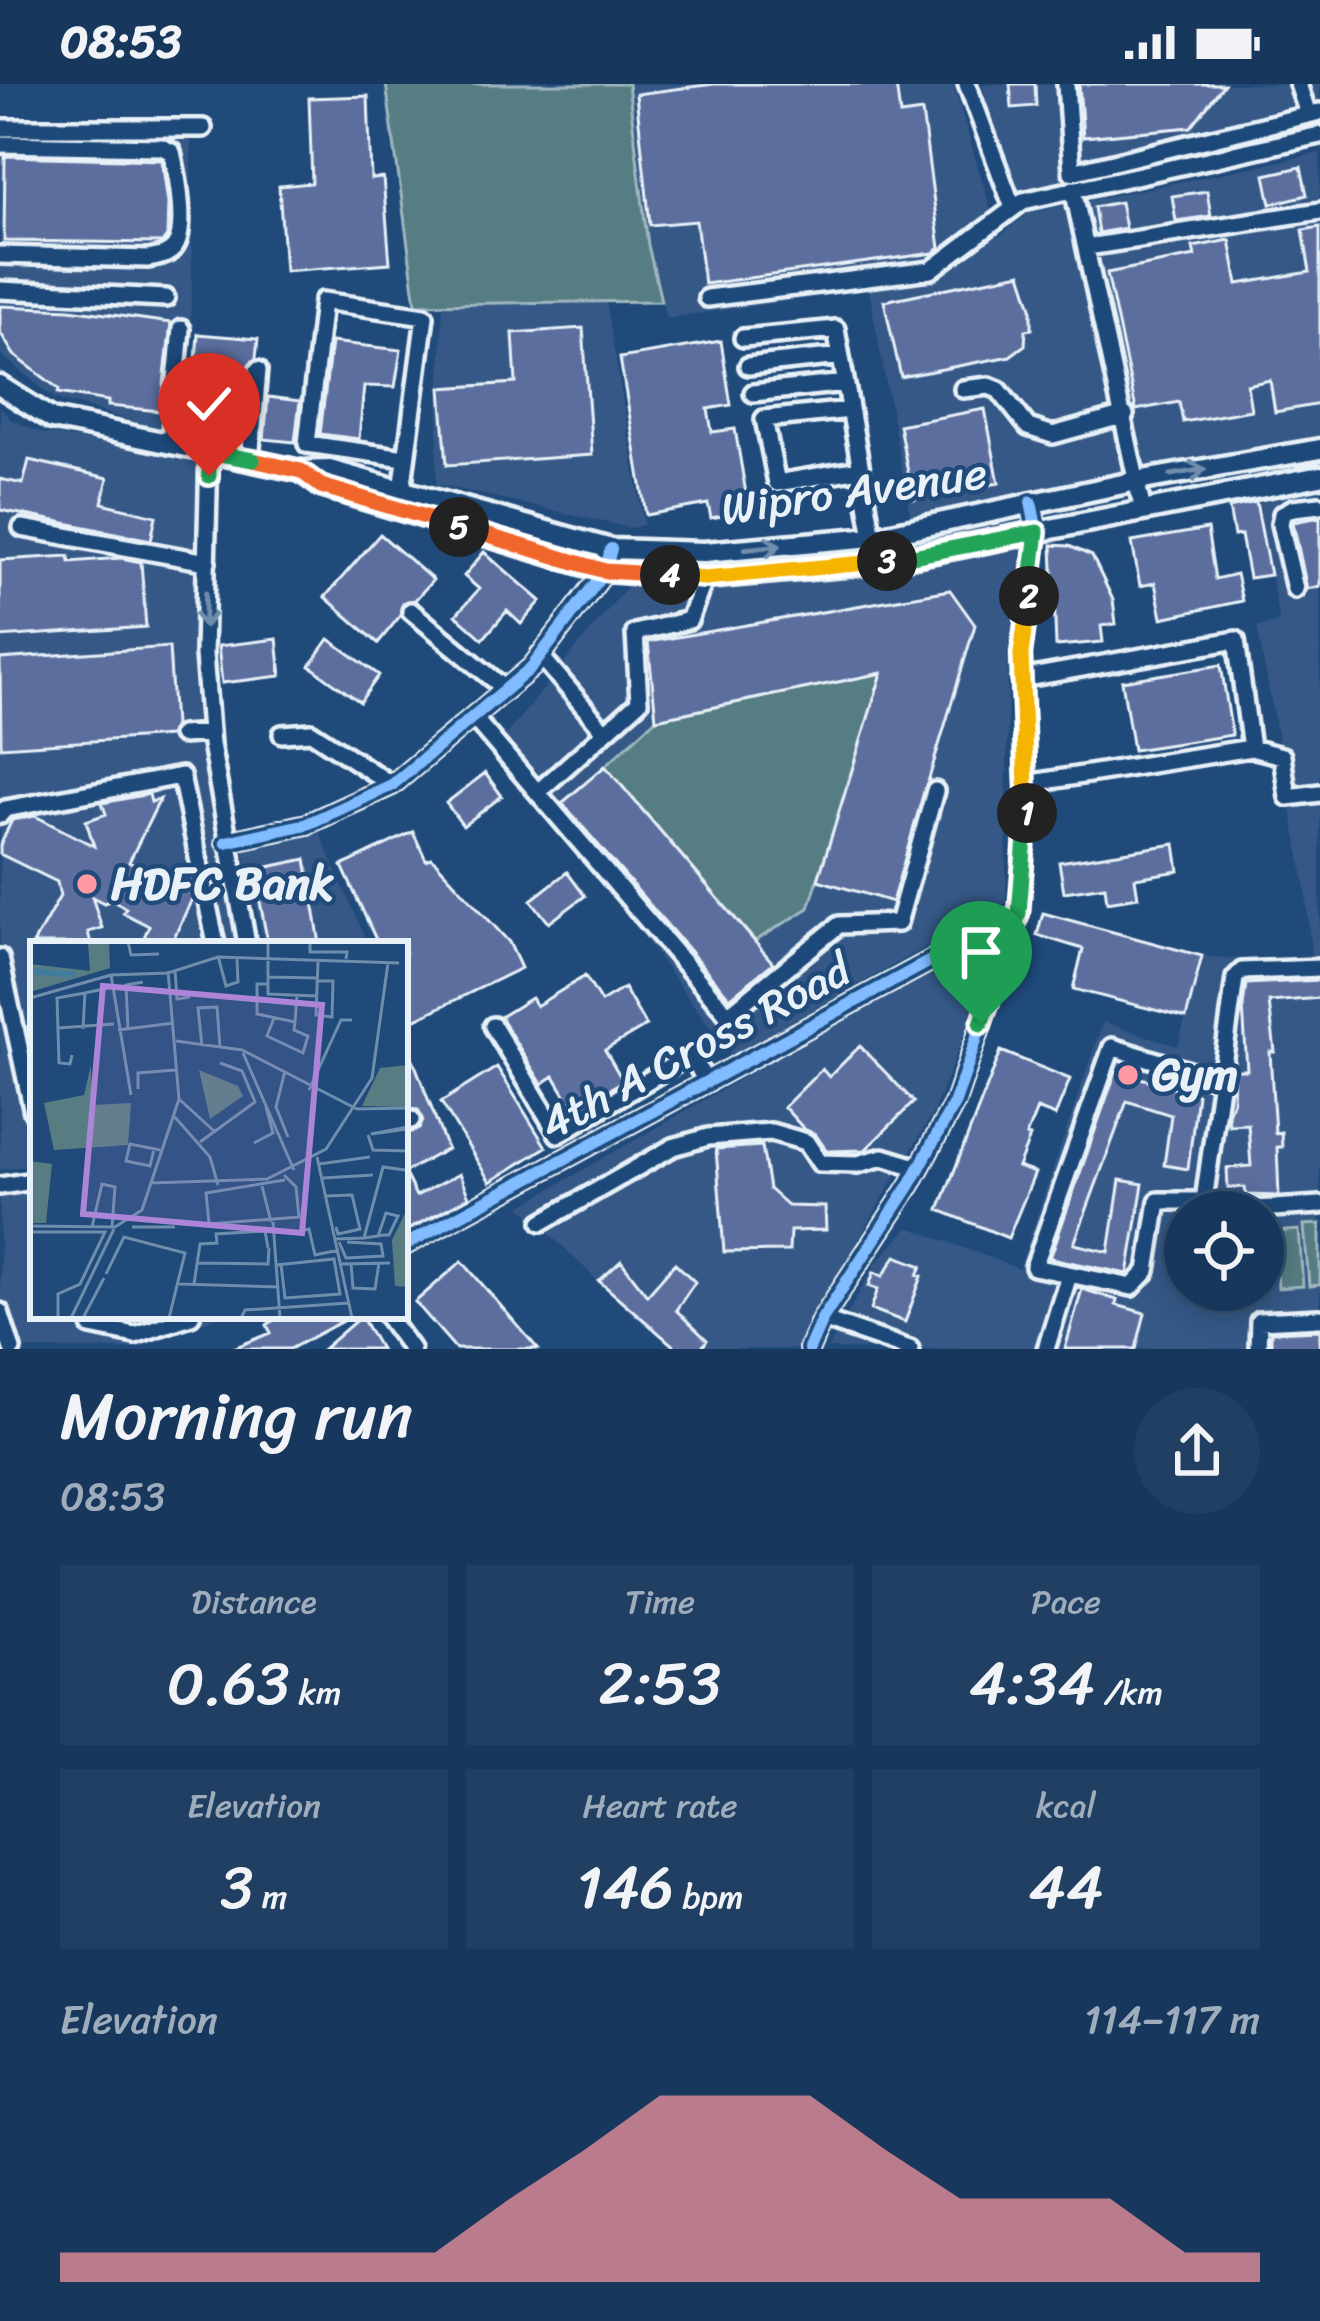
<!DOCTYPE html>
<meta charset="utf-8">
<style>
body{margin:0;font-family:Sriracha,sans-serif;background:#203f62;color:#f1f3f6;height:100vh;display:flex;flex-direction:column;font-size:45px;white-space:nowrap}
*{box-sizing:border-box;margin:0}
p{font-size:39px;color:#9eacbb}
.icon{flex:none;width:66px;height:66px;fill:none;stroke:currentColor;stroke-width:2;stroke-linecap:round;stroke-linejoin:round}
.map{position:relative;height:1265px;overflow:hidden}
.drawer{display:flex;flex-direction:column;background:#17385c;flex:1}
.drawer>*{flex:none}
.controls{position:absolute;left:1164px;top:1107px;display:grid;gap:24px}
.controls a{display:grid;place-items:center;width:120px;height:120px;border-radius:50%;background:#17385c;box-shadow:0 6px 30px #0003,0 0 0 3px #365272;font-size:60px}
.pin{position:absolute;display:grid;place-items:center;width:102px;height:102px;color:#fff;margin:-123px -51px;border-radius:50% 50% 50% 0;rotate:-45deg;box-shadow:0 0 12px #0007}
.pin .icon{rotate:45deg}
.km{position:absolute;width:60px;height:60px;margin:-30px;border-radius:50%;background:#222;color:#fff;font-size:33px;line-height:60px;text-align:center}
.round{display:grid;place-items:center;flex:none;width:126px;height:126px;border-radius:63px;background:#203f62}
.headline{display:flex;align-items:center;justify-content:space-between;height:204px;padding:0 60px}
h1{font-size:66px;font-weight:600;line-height:90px}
.figures{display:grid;grid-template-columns:repeat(3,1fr);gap:18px;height:204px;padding:12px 60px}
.figures div{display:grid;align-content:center;border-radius:0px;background:#203f62;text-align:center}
.figures b{font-size:60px;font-weight:600}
.figures small{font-size:33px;font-weight:400}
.figures p{font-size:33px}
.chart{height:336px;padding:24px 60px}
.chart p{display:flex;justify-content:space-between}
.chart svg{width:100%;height:216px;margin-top:12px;fill:#ff9aa2;opacity:.7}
.status{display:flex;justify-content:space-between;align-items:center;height:84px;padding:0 60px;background:#17385c;direction:ltr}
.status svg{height:33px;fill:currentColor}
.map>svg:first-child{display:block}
</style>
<div class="status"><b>08:53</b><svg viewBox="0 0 49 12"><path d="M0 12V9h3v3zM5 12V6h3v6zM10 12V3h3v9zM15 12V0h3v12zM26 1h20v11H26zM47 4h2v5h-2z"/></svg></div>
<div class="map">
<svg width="1320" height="1265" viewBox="0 0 1320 1265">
<rect width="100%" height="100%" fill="#1f4a7a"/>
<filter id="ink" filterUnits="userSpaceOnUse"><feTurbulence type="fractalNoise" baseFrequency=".00833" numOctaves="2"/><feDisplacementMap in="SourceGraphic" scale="24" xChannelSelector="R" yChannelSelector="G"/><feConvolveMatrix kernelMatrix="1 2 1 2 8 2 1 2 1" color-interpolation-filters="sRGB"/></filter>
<g filter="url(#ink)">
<!-- built -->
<path fill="#355887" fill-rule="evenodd" d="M628,0H953L999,153L1028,129L1320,69V353L1139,384L911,436L869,206L666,234L648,161Z
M982,0H1320V40L1013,107Z
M0,52H191L192,206L183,352L54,314L0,270Z
M606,218L644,441L630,444L436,400L443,220Z
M0,322L10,335L42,349L199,376L193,598L236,860H33V1019L0,870Z
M1320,407V1265H828L876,1179L909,1143L1019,1185L1103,938L1178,962L1202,872L1312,882L1305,799L1257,543L1279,538L1258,419ZM1185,1128H1263V1206H1185Z
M1022,463L1008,570L1006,819L731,971L499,659L629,500L696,505L862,491Z
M311,748L320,749L368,860H264L244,767Z
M1008,840L932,1031L813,1232L800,1265H677L634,1232L521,1122Z
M0,902L31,1081L0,1086Z
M33,1108V1232H220L131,1265H0V1114Z"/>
<!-- green -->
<path fill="#577d83" stroke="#a0b7be" stroke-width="3" d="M386,0H628L648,161L661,217L416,220Z
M882,589L809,824L755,857L605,682L656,635Z
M1320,1140V1201L1309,1202L1304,1141Z
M1299,1146L1303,1202L1278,1204L1274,1148Z"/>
<!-- building -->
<path fill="#5c6e9e" stroke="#e8f1f8" stroke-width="3" d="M714,0H896L900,31L922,28L940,164L934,169L704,200L696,137L650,141L636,10Z
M1010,0H1035L1036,22L1012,24Z
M1079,0H1224L1191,43L1083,53Z
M368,12L371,95L383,94L390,179L285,187L279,102L312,99L309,14Z
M5,72L162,76L168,119L167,152L162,159L4,157Z
M1301,83L1307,111L1271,120L1265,91Z
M1207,107L1211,132L1176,137L1172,112Z
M1120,118L1125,144L1098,149L1094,123Z
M1320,143V320L1275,328L1270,296L1247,301L1251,326L1183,338L1179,318L1136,326L1107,189L1195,172L1193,163L1230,156L1238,200L1310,188L1303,146Z
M1021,189L1032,223V245L1026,246L1025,261L1010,272L901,293L884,217Z
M0,222L70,225L171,239L161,327L108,322V317L58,309L59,305L14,271L0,248Z
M583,244L592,371L447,381L441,304L516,299L513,249Z
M198,250L258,255L256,274L246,285L240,354L190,350Z
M721,257L731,321L708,325L712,348L735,345L749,427L711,434L708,420L646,431L620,274Z
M331,258L401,266L395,303L364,302L359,355L320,350Z
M268,313L300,317L295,358L264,355Z
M985,325L999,399L913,415L899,341Z
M29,376L108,394L102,419L156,432L151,456L0,426V395L23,400Z
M1256,418L1270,491L1249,494L1241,451L1234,452L1229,424Z
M1320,433V502L1307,505L1293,438Z
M1207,445L1215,495L1236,490L1242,517L1162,534L1155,499L1140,502L1132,458Z
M380,450L433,496L415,516L403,519L400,532L378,559L325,513Z
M1052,461L1069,462L1092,472L1113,516L1116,540L1101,542L1103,558L1056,562Z
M484,468L541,517L521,540L507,527L483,555L456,531L479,505L464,492Z
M69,472L70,478L121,474L141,478L146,543L0,553V476Z
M950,506L975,541L892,818L818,796L882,589L656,635L648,558Z
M277,555L281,592L222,599L218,562Z
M329,555L379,591L360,618L310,582Z
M169,563L174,641L169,652L1,663L0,575Z
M1221,581L1232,651L1133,666L1122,597Z
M605,682L773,879L730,914L562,719Z
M485,689L502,712L463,742L446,719Z
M149,710L151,718L160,715L129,778L194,811L171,860H141L149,842L123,829L126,824L112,816L104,819L92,813L102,844L88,848L91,860H33L60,812L57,798L0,770V761L12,736L35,732L94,762L86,737L106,730L102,719Z
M413,748L426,776L432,774L509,858L521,884L414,936L405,916V860H378L342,782Z
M1175,760L1179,787L1135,794L1138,813L1107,818L1105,802L1064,808L1059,778Z
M306,775L320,860H268L254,786Z
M567,788L585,812L549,839L531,816Z
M1043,829L1202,872L1186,934L1073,905L1083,865L1037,851Z
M585,892L601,918L624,904L646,942L605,966L623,997L574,1026L554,992L542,1000L500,933L531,914L536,922Z
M1320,896V914L1269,918L1275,968H1270L1275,1049L1281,1048L1282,1063H1277L1279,1112L1246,1111L1245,1103L1228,1104L1227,1084L1251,1082L1248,1040L1229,1041L1228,1030L1233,1017L1234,986H1247L1243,922L1246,900Z
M405,954L447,1065L405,1088V1050L419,1045L423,1037L418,1026L405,1025Z
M860,962L914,1018L865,1066L827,1067L815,1050L804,1045L784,1023L822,985L829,993Z
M1001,967L1070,995L1055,1032L1037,1025L1026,1052L1030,1053L1018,1083L1035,1089L1008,1154L939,1126Z
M497,983L546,1063L490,1098L441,1018Z
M1116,987L1197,1010L1188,1085L1164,1081L1171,1031L1127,1017L1074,1160L1109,1168L1120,1096L1143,1100L1128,1190L1050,1174Z
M762,1062L769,1105L788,1122L825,1123L826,1146L790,1147L789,1167L724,1168L716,1065Z
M405,1090L416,1112L459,1090L469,1113L405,1147Z
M896,1172L922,1182L918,1191L922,1192L905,1238L871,1225L878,1205L869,1202L874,1188L883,1192Z
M462,1177L538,1265H456L415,1218Z
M621,1177L647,1211L675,1179L695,1198L676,1226L707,1256L701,1265H677L599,1197Z
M1082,1205L1117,1216L1116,1221L1145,1229L1136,1265H1065Z
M279,1232H352L290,1265H231L271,1249L267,1241Z
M361,1232L380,1265H323Z
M1320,1246V1265H1271V1248Z"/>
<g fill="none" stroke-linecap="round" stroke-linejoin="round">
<!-- minor casing -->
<g stroke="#e8f1f8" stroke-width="24">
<path id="minor" d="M967,0L1013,124
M1066,0L1072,88L1320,28
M1298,0L1308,30
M0,44H203
M0,60L161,63L172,68C177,89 188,148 174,164C167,172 158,173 148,175L0,171
M1073,105L1143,427
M1087,163L1320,127
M0,206L166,214
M707,214L931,186L1023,117L1320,51
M743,254L836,245L873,453
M748,282L840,272
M963,305L989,302L999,306L1028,343L1053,351L1125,331
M753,309L845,299
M850,326L764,335L777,399L860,385
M170,359L181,245
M209,367L204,570L211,660L247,860
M250,376L258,286
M402,407L425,232L323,217L307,360L405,374
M22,444L207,478
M1295,505L1280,440L1282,430L1293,424L1320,421
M411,527L505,605
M540,571L605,648
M1021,595L1236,556L1251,664L1026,700
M473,633L728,931L839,841L898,839L935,707
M282,650L311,648L392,701
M181,651L210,649
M1251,664L1282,672L1288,713L1320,709
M539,707L639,618L635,549L689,536L705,494
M0,731L5,725L181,692L216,860
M226,758L307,740L392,701L532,583L605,487L611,465
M0,874L33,1028
M1320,884L1242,887L1235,894L1204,1117L1256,1125L1320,1121
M493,942L558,1050L682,976L693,974L706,998
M405,1038L411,1036
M0,1102L33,1097
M1204,1117H1158L1147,1187L1132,1203L1034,1183L1112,963L1221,997
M542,1138L673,1063L708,1053L771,1048L806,1058L820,1079L858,1080L883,1073L919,1084
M405,1161L1019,829
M0,1228L12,1265
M88,1232L91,1242L135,1251L191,1232
M387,1232L411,1265
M822,1235L910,1265
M809,1265L822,1235L910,1101L955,1018L1019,829L1027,728L1021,570L1037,448L1031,418
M1046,1265L1069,1191
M1258,1265L1259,1237L1320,1234"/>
</g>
<!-- major casing -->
<g stroke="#e8f1f8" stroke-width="27">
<path id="major" d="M0,302L52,335L301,387L321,402L605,487L705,494L879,479L1320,392
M301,387L329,386L611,465L704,468L873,453L1137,397L1320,365"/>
</g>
<!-- minor -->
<use href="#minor" stroke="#1f4a7a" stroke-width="15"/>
<!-- major -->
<use href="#major" stroke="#1f4a7a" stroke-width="18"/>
<!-- cycleway casing -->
<g stroke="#1f4a7a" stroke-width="20">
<path id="cycleway" d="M226,758L307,740L392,701L532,583L605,487L611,465
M405,1161L1019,829
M809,1265L822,1235L910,1101L955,1018L1019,829L1027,728L1021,570L1037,448L1031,418"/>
</g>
<!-- cycleway -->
<use href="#cycleway" stroke="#80bcff" stroke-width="12"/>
</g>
<!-- one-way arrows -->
<defs><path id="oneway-shaft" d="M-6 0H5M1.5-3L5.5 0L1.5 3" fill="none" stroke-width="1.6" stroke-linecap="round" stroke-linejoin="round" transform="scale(3)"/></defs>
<g stroke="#6f8dac">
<use href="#oneway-shaft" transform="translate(1188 388) rotate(-10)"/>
<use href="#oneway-shaft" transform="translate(763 463) rotate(-5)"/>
<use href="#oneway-shaft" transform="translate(205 526) rotate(92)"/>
</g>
</g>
<g fill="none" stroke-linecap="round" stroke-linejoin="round" filter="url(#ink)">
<!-- split-1 casing -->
<g stroke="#fff" stroke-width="24">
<path id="split-1" d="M981,940L1019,829L1027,729"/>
</g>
<!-- split-2 casing -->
<g stroke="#fff" stroke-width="24">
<path id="split-2" d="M1027,729L1021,570L1029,512"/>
</g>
<!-- split-3 casing -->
<g stroke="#fff" stroke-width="24">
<path id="split-3" d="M887,477L1037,448L1029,512"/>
</g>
<!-- split-4 casing -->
<g stroke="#fff" stroke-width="24">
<path id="split-4" d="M670,491L705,494L887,477"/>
</g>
<!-- split-5 casing -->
<g stroke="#fff" stroke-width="24">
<path id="split-5" d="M459,443L605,487L670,491"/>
</g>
<!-- split-6 casing -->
<g stroke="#fff" stroke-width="24">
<path id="split-6" d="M253,376L301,387L321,402L459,443"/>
</g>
<!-- split-7 casing -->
<g stroke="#fff" stroke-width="24">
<path id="split-7" d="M209,392V368L253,376"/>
</g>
<!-- split-1 -->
<use href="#split-1" stroke="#22a559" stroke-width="15"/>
<!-- split-2 -->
<use href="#split-2" stroke="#f5b400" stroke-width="15"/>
<!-- split-3 -->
<use href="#split-3" stroke="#22a559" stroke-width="15"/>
<!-- split-4 -->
<use href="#split-4" stroke="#f5b400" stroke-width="15"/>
<!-- split-5 -->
<use href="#split-5" stroke="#f0652b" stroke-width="15"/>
<!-- split-6 -->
<use href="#split-6" stroke="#f0652b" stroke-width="15"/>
<!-- split-7 -->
<use href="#split-7" stroke="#22a559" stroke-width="15"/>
</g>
<!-- markers -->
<g fill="#ff9aa2" stroke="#1f4a7a" stroke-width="4.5">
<circle cx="87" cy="800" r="12"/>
<circle cx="1128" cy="991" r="12"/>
</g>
<g text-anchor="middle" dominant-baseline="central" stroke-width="9" stroke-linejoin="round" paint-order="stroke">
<!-- street labels -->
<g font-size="45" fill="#e8f1f8" stroke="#1f4a7a">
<text transform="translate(854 407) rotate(-8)">Wipro Avenue</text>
<text transform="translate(695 963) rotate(-28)">4th A Cross Road</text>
</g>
<!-- poi labels -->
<g font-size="45" font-weight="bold" fill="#e8f1f8" stroke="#1f4a7a" text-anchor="start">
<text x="111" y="800">HDFC Bank</text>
<text x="1152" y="991">Gym</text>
</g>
</g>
<!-- overview -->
<g transform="translate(30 857)">
<rect width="378" height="378" fill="#1f4a7a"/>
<path d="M58,1H79L80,27L0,51V23L60,30ZM61,124L62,164L101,162L98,204L24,209L14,162L54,154ZM378,124V166L332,165L350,127ZM169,129L208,145L213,155L180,178ZM0,220L22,223L16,282H0ZM378,266V346L365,345L362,299Z" fill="#577d83"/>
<path fill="none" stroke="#427b9d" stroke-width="6" d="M0,30L46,34"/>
<path fill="none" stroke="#6f8dac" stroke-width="3" d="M98,1L101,14L129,13M238,1V53L287,55M280,1V11H317L316,18M188,15L196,45L208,41L207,18M145,29L147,58L160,56M238,36L287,37M287,40H303L302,76L286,74L288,21V19M238,43H227V73L265,81L267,55M0,57L81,34M244,77L237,95L273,112L278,95L264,89L265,81M28,87L84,83M98,87L96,44L113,41M53,88L55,52L78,47M88,89L144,82M146,100L212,109L327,168L378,167M172,105L168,67L187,66L190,106M213,112L264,229M42,114L40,123L29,122L27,57L55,52M255,130L246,166L258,196M108,148V132L145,129M279,149L311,79H322M101,154L81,34L138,32L188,16L369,22M149,158L184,190M143,174L180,216L188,244M378,186L341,193L378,188M338,194L343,209L378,210M170,201L225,161L212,130L190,122M224,202L243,192L236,166M124,208L120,225L96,220L100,203L130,209M287,216L322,377M289,223L340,216M254,234L266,246L269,276L179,283L176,252L255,239M293,237L343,234M120,242L237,238L296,208L342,137L358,22M232,245L241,281M296,255L322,254L330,288L308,293L306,286M243,281L250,377M0,285L85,286L112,269L149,158L138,30M62,286L72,243L85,246L82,286M102,286H145M0,291H75L50,343L28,353V377M262,292L279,288L285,314L309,309M334,297L348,295L354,294H359L368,275L356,272L348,295M305,298L334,297L353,226L375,229M309,301L316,317L353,315L351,303L317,301M168,322L238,323L239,307M321,322L323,347L345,348L349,322M310,323L360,322M246,324L304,318L310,353L255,357L251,323M76,333L94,296L155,312L139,377M149,343L248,346M164,343L170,303L187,302L186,293L235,290L238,307M41,377L84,288M53,377L74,337M211,377L215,369L319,362"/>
<path fill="#ac85d9" fill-opacity="0.15" stroke="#ac85d9" stroke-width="6" d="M73,45L292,64L272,292L53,273Z"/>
<rect width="378" height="378" fill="none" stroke="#e8f1f8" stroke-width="6"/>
</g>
</svg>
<div class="controls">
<a><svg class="icon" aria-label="locate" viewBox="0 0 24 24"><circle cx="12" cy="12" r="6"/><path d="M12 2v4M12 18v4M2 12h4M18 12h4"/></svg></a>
</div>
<div class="pin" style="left:981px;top:940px;background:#1e9e55"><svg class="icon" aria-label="arrive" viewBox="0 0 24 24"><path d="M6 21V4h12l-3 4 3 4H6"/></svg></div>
<div class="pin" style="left:209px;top:392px;background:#d93025"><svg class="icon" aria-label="check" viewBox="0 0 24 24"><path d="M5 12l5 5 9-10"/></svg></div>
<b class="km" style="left:1027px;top:729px">1</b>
<b class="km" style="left:1029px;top:512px">2</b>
<b class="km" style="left:887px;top:477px">3</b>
<b class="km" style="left:670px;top:491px">4</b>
<b class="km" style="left:459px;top:443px">5</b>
</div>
<section class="drawer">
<div class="headline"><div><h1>Morning run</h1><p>08:53</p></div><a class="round"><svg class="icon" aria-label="share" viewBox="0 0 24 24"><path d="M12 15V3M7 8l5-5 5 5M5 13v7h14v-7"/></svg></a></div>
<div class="figures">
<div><p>Distance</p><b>0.63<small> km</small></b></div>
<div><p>Time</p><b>2:53</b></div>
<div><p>Pace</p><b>4:34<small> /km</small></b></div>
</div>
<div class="figures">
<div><p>Elevation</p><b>3<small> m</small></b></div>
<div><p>Heart rate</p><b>146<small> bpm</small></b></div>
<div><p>kcal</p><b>44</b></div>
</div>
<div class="chart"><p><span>Elevation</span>114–117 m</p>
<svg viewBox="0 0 160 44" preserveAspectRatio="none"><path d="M0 44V38L10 38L20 38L30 38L40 38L50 38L60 27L70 17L80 6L90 6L100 6L110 17L120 27L130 27L140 27L150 38L160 38V44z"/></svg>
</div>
</section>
